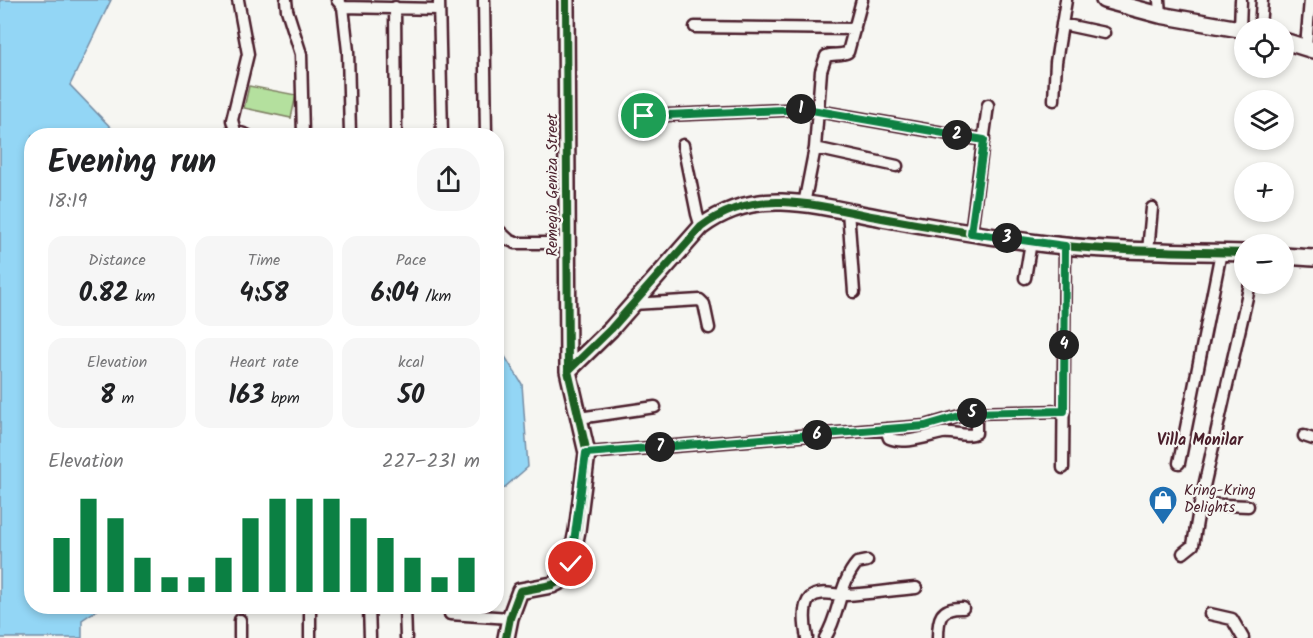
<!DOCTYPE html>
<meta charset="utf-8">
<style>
body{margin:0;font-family:Kalam,sans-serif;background:#f6f6f6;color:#202124;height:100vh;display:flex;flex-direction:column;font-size:22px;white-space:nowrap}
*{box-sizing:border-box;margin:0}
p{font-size:20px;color:#757577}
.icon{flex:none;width:33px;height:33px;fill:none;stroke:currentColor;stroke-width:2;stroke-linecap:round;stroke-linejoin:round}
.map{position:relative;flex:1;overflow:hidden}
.side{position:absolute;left:24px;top:128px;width:480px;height:486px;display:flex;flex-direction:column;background:#fff;border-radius:24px;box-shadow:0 3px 9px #0003}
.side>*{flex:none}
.buttons{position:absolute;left:1234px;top:18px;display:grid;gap:12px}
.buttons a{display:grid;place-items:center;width:60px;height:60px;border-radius:50%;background:#fff;box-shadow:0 3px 9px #0003;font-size:30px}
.pin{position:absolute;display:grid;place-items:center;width:51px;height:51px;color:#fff;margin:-26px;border:3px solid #fff;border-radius:50%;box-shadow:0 2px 6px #0007}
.km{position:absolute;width:30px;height:30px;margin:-15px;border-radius:50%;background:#222;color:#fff;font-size:16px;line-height:30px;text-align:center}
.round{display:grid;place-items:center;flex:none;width:63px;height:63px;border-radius:24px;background:#f6f6f6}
.overview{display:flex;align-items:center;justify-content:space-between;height:102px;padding:0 24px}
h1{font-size:33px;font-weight:700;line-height:45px}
.metrics{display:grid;grid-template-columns:repeat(3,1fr);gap:9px;height:102px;padding:6px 24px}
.metrics div{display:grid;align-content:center;border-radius:15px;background:#f6f6f6;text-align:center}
.metrics b{font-size:26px;font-weight:700}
.metrics small{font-size:16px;font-weight:400}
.metrics p{font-size:16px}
.chart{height:168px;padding:12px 24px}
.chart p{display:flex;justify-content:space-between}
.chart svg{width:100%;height:108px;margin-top:6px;stroke:#0b8043;stroke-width:6}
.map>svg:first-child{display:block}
</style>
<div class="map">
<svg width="1313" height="638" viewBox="0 0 1313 638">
<rect width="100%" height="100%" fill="#f6f6f2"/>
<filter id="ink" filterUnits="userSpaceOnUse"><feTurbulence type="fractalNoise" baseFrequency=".0167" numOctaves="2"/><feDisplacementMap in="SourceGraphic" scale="12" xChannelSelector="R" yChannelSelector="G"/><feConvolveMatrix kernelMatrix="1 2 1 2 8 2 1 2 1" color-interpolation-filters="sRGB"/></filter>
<g filter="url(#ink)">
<!-- green -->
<path fill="#b4e09e" stroke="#7f8064" stroke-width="1.5" d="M249,86L296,95L291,118L244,108Z"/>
<!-- water -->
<path fill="#93d6f5" stroke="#768da4" stroke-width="1.5" d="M0,0H111L70,85L118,135H32V606H103L82,620V638H0Z
M496,342L522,384L528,467L497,494Z"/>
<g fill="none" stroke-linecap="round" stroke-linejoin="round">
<!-- street casing -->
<g stroke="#4a1f2b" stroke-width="15">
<path id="street" d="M238,0L248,54L232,120L235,131L247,135
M286,0L287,10L301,54L303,135
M337,0L343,7L348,51L350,135
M439,0L442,135
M484,0L486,135
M1159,0L1160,15
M343,7L438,9
M395,7L396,135
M1062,24L1104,33
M695,27L855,29
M1260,28L1262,0
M1240,29L1241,0
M1306,47L1310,0
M1054,100L1056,62L1066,0
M644,116L806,109L984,140
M683,145L697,214L701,227
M815,148L897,166
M804,204L815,148L821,71L826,56C833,53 842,56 848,52L862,0
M848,211L854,292
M496,228L509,240L516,243H567
M971,233L988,105
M1148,251L1152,208
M1025,278L1031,242
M633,304L700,300L704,304L709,328
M579,418L655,407
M886,429L889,438C905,445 927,436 942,433C953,431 967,438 976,433V413
M1304,436L1313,439
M587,453L925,426L970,413L1064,411
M1179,463L1221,252
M1063,468L1065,246
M1200,504L1248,506
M1183,553L1193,545L1200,504L1250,284
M310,606V638
M369,606L370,638
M405,606L406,638
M450,614L510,618
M1210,614L1232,619L1243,638
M240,620V638
M807,638C805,628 802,606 810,598C820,589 836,596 846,595C869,594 892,590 916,588
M825,638C840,615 839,583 857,563L867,561
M938,638C938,618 940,607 963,608"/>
</g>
<!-- secondary casing -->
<g stroke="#4a1f2b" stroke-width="20">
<path id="secondary" d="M1104,0L1160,15L1245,30
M1284,41L1313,50
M1284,256L1313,258
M568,371L611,329L701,227C725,209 753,201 782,202C816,203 849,212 882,218C931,227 981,235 1030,242C1101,252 1174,251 1245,253
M506,638L510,618L520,591L552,585L560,581L569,571L577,531L587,453L568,371L566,0"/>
</g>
<!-- street -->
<use href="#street" stroke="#f6f6f2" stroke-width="10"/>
<!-- secondary -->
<use href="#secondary" stroke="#f6f6f2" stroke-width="15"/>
<!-- cycleway casing -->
<g stroke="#f6f6f2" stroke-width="11">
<path id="cycleway" d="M568,371L611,329L701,227C725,209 753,201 782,202C816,203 849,212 882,218C931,227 981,235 1030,242C1101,252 1174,251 1245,253
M506,638L510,618L520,591L552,585L560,581L569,571L577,531L587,453L568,371L566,0"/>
</g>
<!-- cycleway -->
<use href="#cycleway" stroke="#1b5e20" stroke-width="8"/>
</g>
</g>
<g fill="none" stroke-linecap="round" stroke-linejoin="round" filter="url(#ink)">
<!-- route casing -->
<g stroke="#fff" stroke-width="12">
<path id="route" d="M571,564L586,453L925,426L970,413L1064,411L1065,246L971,233L984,140L806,109L644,116"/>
</g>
<!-- route -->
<use href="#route" stroke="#0b8043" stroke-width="8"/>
</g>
<!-- icons -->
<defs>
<g id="shop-pin" transform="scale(1.5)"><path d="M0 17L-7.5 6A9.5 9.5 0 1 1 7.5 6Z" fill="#1f6fb2" stroke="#f6f6f2"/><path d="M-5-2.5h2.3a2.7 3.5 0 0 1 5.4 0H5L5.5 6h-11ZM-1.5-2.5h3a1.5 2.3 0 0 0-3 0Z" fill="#fff"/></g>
</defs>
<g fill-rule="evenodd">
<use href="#shop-pin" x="1163" y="500"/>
</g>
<g text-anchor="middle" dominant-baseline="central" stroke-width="4.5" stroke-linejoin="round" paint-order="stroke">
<!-- street labels -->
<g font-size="15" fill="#4a1f2b" stroke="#f6f6f2">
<text transform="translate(553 185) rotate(-90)">Remegio Geniza Street</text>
</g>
<!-- poi labels -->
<g font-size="15" fill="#4a1f2b" stroke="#f6f6f2" text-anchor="start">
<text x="1184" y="491">Kring-Kring<tspan x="1184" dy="17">Delights</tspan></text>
</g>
<!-- neighbourhood labels -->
<g font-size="16" font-weight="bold" fill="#4a1f2b" stroke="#f6f6f2">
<text x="1200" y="440">Villa Monilar</text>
</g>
</g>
</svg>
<div class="buttons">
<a><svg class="icon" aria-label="locate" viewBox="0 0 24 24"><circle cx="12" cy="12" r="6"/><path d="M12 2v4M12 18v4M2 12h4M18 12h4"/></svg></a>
<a><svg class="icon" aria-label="layers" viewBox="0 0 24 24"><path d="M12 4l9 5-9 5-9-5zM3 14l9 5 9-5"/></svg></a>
<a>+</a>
<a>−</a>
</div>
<div class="pin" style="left:644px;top:116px;background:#1e9e55"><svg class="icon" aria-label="arrive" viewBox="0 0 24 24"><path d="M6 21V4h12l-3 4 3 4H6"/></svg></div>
<div class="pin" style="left:571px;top:564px;background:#d93025"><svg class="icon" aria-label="check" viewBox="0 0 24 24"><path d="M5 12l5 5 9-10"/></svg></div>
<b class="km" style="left:801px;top:109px">1</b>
<b class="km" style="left:957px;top:135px">2</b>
<b class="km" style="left:1007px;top:238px">3</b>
<b class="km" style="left:1064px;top:345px">4</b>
<b class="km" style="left:972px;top:413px">5</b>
<b class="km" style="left:817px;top:435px">6</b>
<b class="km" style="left:660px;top:447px">7</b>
<section class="side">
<div class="overview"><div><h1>Evening run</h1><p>18:19</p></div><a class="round"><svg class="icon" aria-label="share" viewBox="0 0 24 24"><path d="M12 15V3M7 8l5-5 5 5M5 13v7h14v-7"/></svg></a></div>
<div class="metrics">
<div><p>Distance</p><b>0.82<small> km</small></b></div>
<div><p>Time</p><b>4:58</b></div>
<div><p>Pace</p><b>6:04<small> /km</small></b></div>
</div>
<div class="metrics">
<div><p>Elevation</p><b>8<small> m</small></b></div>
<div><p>Heart rate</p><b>163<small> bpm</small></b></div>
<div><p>kcal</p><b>50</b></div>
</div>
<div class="chart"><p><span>Elevation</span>227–231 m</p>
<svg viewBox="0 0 160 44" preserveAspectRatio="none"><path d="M5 44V22M15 44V6M25 44V14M35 44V30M45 44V38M55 44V38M65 44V30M75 44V14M85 44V6M95 44V6M105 44V6M115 44V14M125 44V22M135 44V30M145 44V38M155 44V30"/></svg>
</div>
</section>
</div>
